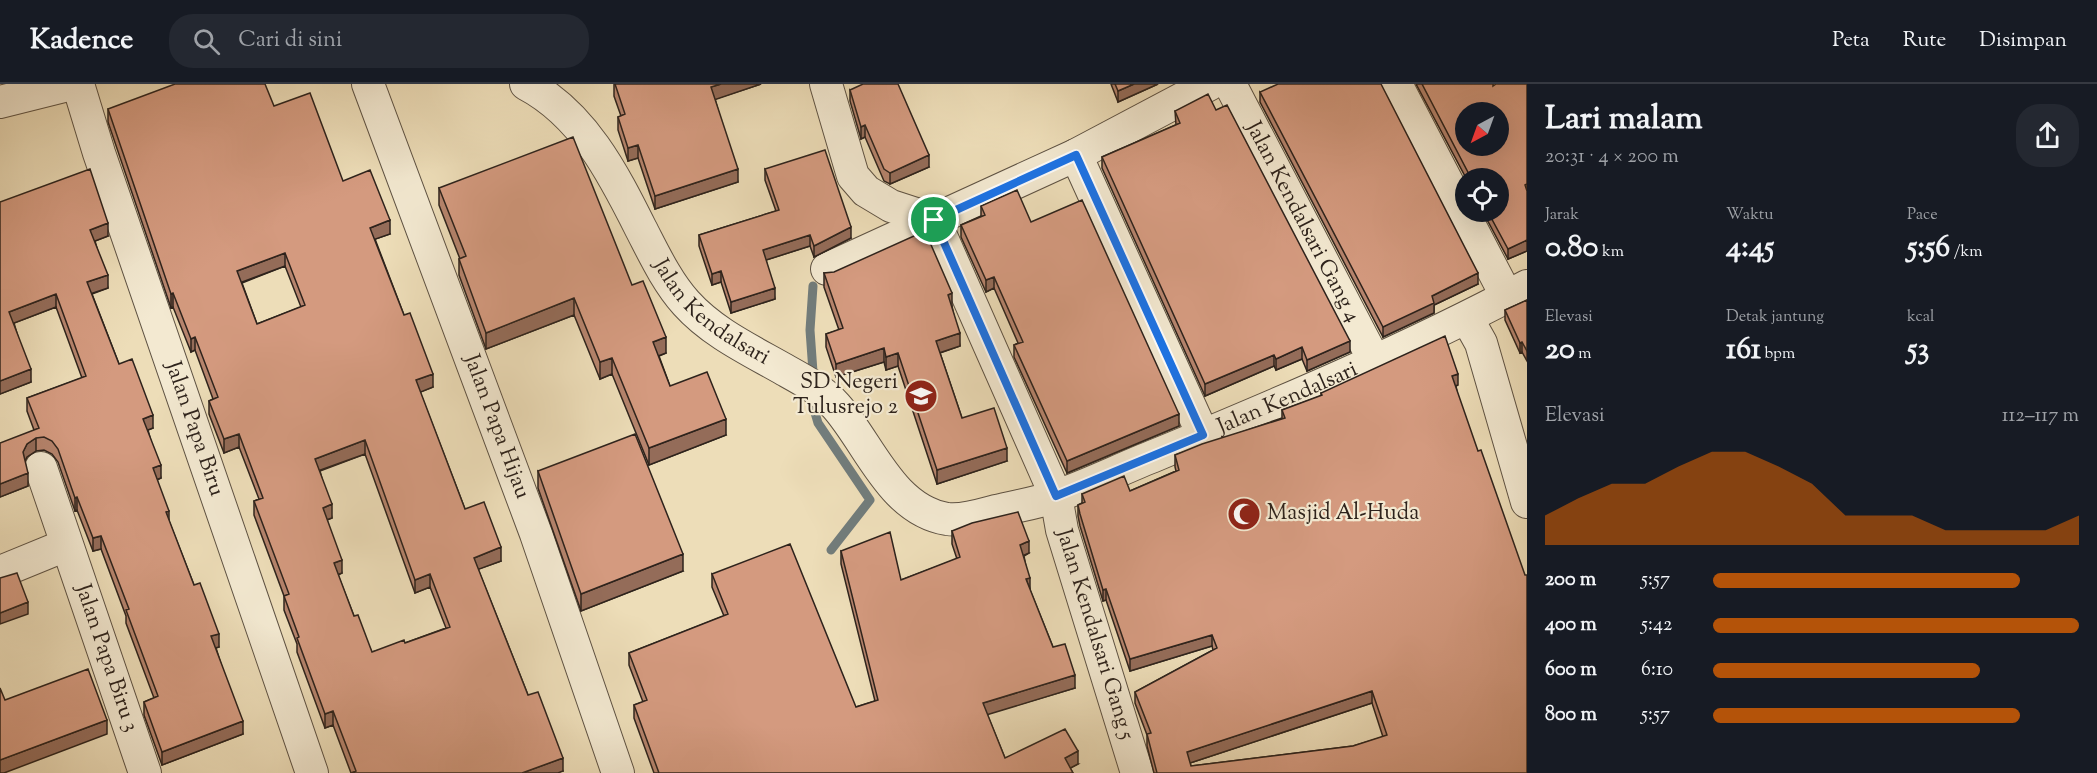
<!DOCTYPE html>
<html lang="id">
<meta charset="utf-8">
<style>
body{margin:0;font-family:"Sorts Mill Goudy",serif;background:#242831;color:#f1f3f6;height:100vh;display:flex;flex-direction:column;font-size:22px;white-space:nowrap}
*{box-sizing:border-box;margin:0}
p{font-size:20px;color:#9ea1a6}
.icon{flex:none;width:33px;height:33px;fill:none;stroke:currentColor;stroke-width:2;stroke-linecap:round;stroke-linejoin:round}
.map{position:relative;flex:1;overflow:hidden}
.sheet{display:flex;flex-direction:column;background:#171b24;width:570px}
.sheet>*{flex:none}
.needle{width:39px;rotate:221deg}
.buttons{position:absolute;left:1455px;top:18px;display:grid;gap:12px}
.buttons a{display:grid;place-items:center;width:54px;height:54px;border-radius:50%;background:#171b24;box-shadow:0 6px 24px #0002;font-size:30px}
.pin{position:absolute;display:grid;place-items:center;width:51px;height:51px;color:#fff;margin:-26px;border:3px solid #fff;border-radius:50%;box-shadow:0 2px 6px #0007}
.round{display:grid;place-items:center;flex:none;width:63px;height:63px;border-radius:24px;background:#242831}
.head{display:flex;align-items:center;justify-content:space-between;height:102px;padding:0 18px}
h1{font-size:33px;font-weight:800;line-height:45px}
.stats{display:grid;grid-template-columns:repeat(3,1fr);gap:9px;height:102px;padding:6px 18px}
.stats div{display:grid;align-content:center}
.stats b{font-size:30px;font-weight:800}
.stats small{font-size:16px;font-weight:400}
.stats p{font-size:16px}
.chart{height:168px;padding:12px 18px}
.chart p{display:flex;justify-content:space-between}
.chart svg{width:100%;height:108px;margin-top:6px;fill:#b45309;opacity:.7}
ul{padding:0 18px;list-style:none;font-size:20px}
li{display:grid;grid-template-columns:96px 72px 1fr;align-items:center;height:45px}
li i{height:15px;border-radius:8px;background:#b45309}
header{display:flex;align-items:center;gap:36px;box-sizing:border-box;height:84px;padding:0 30px;background:#171b24;border-bottom:2px solid #363941}
header strong{font-size:28px}
nav{display:flex;gap:33px;margin-inline-start:auto;font-size:21px}
.search{width:420px;height:54px;background:#242831;display:flex;align-items:center;gap:15px;box-sizing:border-box;padding:0 21px;border-radius:24px;color:#9ea1a6;font-size:22px}
main{display:flex;flex:1;min-height:0}
.map>svg:first-child{display:block}
</style>
<header>
<strong>Kadence</strong>
<div class="search"><svg class="icon" aria-label="search" viewBox="0 0 24 24"><circle cx="10" cy="10" r="6"/><path d="M15 15l6 6"/></svg>Cari di sini</div>
<nav><a>Peta</a><a>Rute</a><a>Disimpan</a></nav>
</header>
<main>
<div class="map">
<svg width="1527" height="689" viewBox="0 0 1527 689">
<rect width="100%" height="100%" fill="#edddb8"/>
<filter id="stains"><feTurbulence type="fractalNoise" baseFrequency=".00333" numOctaves="4"/><feColorMatrix values="0 0 0 0 .2 0 0 0 0 .09 0 0 0 0 .02 0 0 0 .5 -.17"/></filter>
<radialGradient id="worn" r=".72"><stop offset=".6" stop-color="#630" stop-opacity="0"/><stop offset="1" stop-color="#630" stop-opacity=".3"/></radialGradient>
<g fill="none" stroke-linecap="round" stroke-linejoin="round">
<!-- stream -->
<path stroke="#727c7b" stroke-width="9" d="M813,288L810,246L813,202
M813,322L818,339L870,416L831,466"/>
<!-- minor casing -->
<g stroke="#5e5243" stroke-width="34">
<g id="minor">
<path id="s1" d="M78,0L99,69L312,689"/>
<path id="s2" d="M368,0L536,450L618,689"/>
<path id="s3" d="M526,0C583,30 613,89 641,145C654,170 667,198 686,219C713,249 750,266 785,286C803,296 822,306 836,322C869,359 891,426 947,435C963,437 981,431 996,427C1016,422 1038,419 1057,412C1091,400 1123,384 1156,371C1281,319 1407,266 1527,202"/>
<path id="s4" d="M826,0L853,92L866,107L891,122L934,136L1056,412L1062,446L1137,689"/>
<path id="s5" d="M1230,0L1374,276"/>
<path d="M1396,0L1507,213"/>
<path d="M0,18L72,0"/>
<path d="M1076,71L1203,351"/>
<path d="M827,185L1076,71L1210,0"/>
<path d="M1467,234L1481,259L1527,418"/>
<path id="s6" d="M41,384L145,689"/>
<path d="M0,488L66,461"/>
</g>
</g>
<!-- minor -->
<use href="#minor" stroke="#f3e9d1" stroke-width="32"/>
</g>
<!-- wall -->
<path fill="#b6846d" stroke="#2e231c" stroke-width="1.5" fill-rule="evenodd" d="M614,0H761L715,15L738,98L655,125L638,74L628,77L618,46V33L621,32L614,12Z
M1111,0H1158L1118,18Z
M1416,0H1493V2L1527,0V167L1508,175L1483,128H1498V94H1466Z
M850,6L929,83L890,100L884,97L865,53L861,55L850,17Z
M1260,8L1478,200L1434,221V229L1383,253L1260,18Z
M274,22L343,97L390,150L375,155L404,231L433,303L420,308L465,425L501,477L478,485L528,611L563,687L351,689L333,641L325,644L297,568V560L284,526V512L254,431V417L259,415L239,363L224,369L209,330V317L213,315L195,266L191,268L173,223L171,224L108,38V25ZM285,182L301,223L257,240L242,199ZM365,370L415,509L430,503L446,544L405,559L372,568L354,532L338,491L342,489L327,436L332,434L320,387Z
M1216,26L1350,268L1307,287L1302,275L1276,286L1274,282L1205,312L1102,84V73L1176,41L1175,27Z
M765,85L851,154L814,173L810,162L766,176L775,215L731,229L721,198L712,201L699,162V151L776,127L765,96Z
M439,104L632,201L666,269L659,272L670,302L726,351L649,381L612,290L600,295L574,231L486,265L459,191V175H460L439,121Z
M0,118L108,152L95,157L108,204L92,210L119,280L153,344L148,346L161,394L157,396L169,437L194,501L219,563L216,564L243,650L162,681L144,631V618L154,614L126,539V532L101,465L93,467L77,426L75,427L58,378L52,370L44,366L36,367L27,373L25,377L28,402L0,413L34,346L27,327V314L82,294L56,223L14,239L31,298L0,310Z
M981,122L1031,138L1179,342L1067,389L1014,273V261L1018,259L994,204L986,208L961,153V141L981,132Z
M824,189L952,222L960,262L940,269L962,334L1007,377L937,400L898,282L886,286L884,278L836,293L826,263V250L839,246L824,203Z
M1527,216V277L1522,268L1520,269L1505,236V226Z
M1458,301L1456,302L1527,689H1154L1147,662V651L1135,619V608L1213,566L1212,562L1130,587L1106,516L1103,517L1080,442L1078,432V421L1082,419V410L1130,407L1176,387L1175,383V371L1282,334V326L1321,312V309ZM1372,619L1383,653L1353,662L1191,682L1190,679Z
M538,387L683,487L581,527L538,404Z
M952,447L1029,469L1024,472L1030,506L1053,563L1075,604L987,630L1005,674L1078,680L1070,684L1073,689H654L634,634V621L643,618L629,581V569L724,532L712,503V490L856,623L875,617L841,480V467L901,496L957,475L952,460Z"/>
<!-- shaded-wall -->
<path fill="#946c59" stroke="#2e231c" stroke-width="1.5" d="M721,0H761L711,17V3Z
M1134,0H1158L1118,18V7Z
M865,41V53L861,55V43Z
M638,61V74L628,77V64Z
M929,71V83L890,100V89Z
M738,85V98L655,125V112Z
M390,136V150L370,157V144Z
M108,139V152L90,159V146Z
M851,143V154L814,173V162Z
M810,151V162L763,177V166Z
M1527,156V167L1508,175V165Z
M285,169V182L237,200V187Z
M721,187V198L712,201V190Z
M1478,189V200L1434,221V229L1383,253V243L1432,212Z
M108,191V204L87,211V198Z
M994,193V204L986,208V196Z
M775,204V215L731,229V218Z
M173,209V223L171,224V210Z
M952,209V222L948,224V211Z
M56,210V223L9,241V228Z
M574,214V231L486,265V249Z
M960,249V262L936,270V257Z
M195,253V266L191,268V255Z
M666,253V269L653,274V258Z
M1350,257V268L1307,287V276Z
M1522,258V268L1520,269V259Z
M1302,263V275L1276,286V275Z
M884,264V278L836,293V280Z
M898,269V282L886,286V273Z
M1274,271V282L1205,312V300Z
M612,274V290L600,295V278Z
M31,285V298L0,310V297Z
M433,290V303L416,310V296Z
M1458,290V301L1452,303V292Z
M1179,330V342L1067,389V377Z
M153,331V344L143,348V335Z
M726,335V351L649,381V364Z
M239,350V363L224,369V355Z
M36,354V367L27,373L23,381V368L27,360Z
M365,356V370L315,388V375Z
M1007,364V377L937,400V386Z
M161,381V394L153,397V384Z
M28,389V402L0,413V400Z
M77,413V426L75,427V414Z
M332,420V434L323,437V424Z
M169,427V440L166,428Z
M101,452V465L93,467V454Z
M1029,457V469L1020,473V461Z
M501,463V477L474,487V474Z
M683,470V487L581,527V510Z
M342,476V489L334,492V479Z
M430,490V503L415,509V496Z
M1030,494V506L1026,495Z
M1106,505V516L1103,517V506Z
M28,518V530L0,540V529Z
M219,550V563L211,565V552Z
M1212,551V562L1130,587V575Z
M1075,591V604L983,632V619Z
M1372,607V619L1187,680V668Z
M333,627V641L325,644V630Z
M107,636V650L4,689H0V676Z
M243,637V650L162,681V668Z
M1078,667V680L1065,687V674Z
M563,674V687L558,689H522Z"/>
<!-- building -->
<path fill="#d49a7f" stroke="#2e231c" stroke-width="1.5" fill-rule="evenodd" d="M175,0H265L274,22L310,9L343,97L370,86L390,136L370,144L404,231L410,229L433,290L416,296L465,425L484,418L501,463L474,474L528,611L538,608L563,674L522,689H351L356,687L333,627L325,630L297,554L299,553L284,512L289,510L254,417L263,414L239,350L224,355L209,317L218,313L195,253L191,255L173,209L171,210L108,25ZM285,169L305,221L257,240L237,187ZM365,356L415,496L430,490L450,543L405,559L404,556L372,568L358,531L354,532L334,479L342,476L323,424L332,420L315,375Z
M615,0H721L711,3L738,85L655,112L638,61L628,64L618,33L625,30Z
M863,0H898L929,71L890,89L884,85L865,41L861,43L850,6Z
M1115,0H1134L1118,7Z
M1278,0H1381L1478,189L1432,212L1434,219L1383,243L1260,8Z
M1422,0H1493V2L1496,0H1527V100L1525,101L1527,107V156L1508,165L1488,128H1498V94H1471ZM1466,28H1498V62H1466Z
M1208,10L1216,26L1227,21L1350,257L1307,276L1302,263L1276,275L1274,271L1205,300L1102,73L1180,39L1175,27Z
M573,53L632,201L643,197L666,253L653,258L670,302L707,288L726,335L649,364L612,274L600,278L574,214L486,249L459,175L466,172L439,104Z
M825,66L851,143L814,162L810,151L763,166L775,204L731,218L721,187L712,190L699,151L779,126L765,85Z
M90,85L108,139L90,146L108,191L87,198L119,280L132,275L153,331L143,335L161,381L153,384L169,427L166,428L194,501L200,499L219,550L211,552L243,637L162,668L144,618L158,612L126,526L129,525L101,452L93,454L77,413L75,414L58,365L52,357L44,353L36,354L27,360L23,368L28,389L0,400V359L39,344L27,314L86,292L56,210L9,228L31,285L0,297V118Z
M1017,106L1031,138L1082,116L1179,330L1067,377L1014,261L1023,258L994,193L986,196L961,141L985,131L981,122Z
M925,147L952,209L948,211L960,249L936,257L962,334L994,324L1007,364L937,386L898,269L886,273L884,264L836,280L826,250L843,244L824,189L834,188Z
M1527,216V267L1522,258L1520,259L1505,226Z
M1445,252L1458,290L1452,292L1478,367L1481,366L1525,491H1527V689H1157L1147,650L1151,649L1135,608L1217,564L1212,551L1130,575L1106,505L1103,506L1080,430L1078,421L1085,418L1082,410L1124,392L1130,407L1179,386L1175,371L1202,360L1285,334L1282,326L1322,311L1321,309ZM1372,607L1387,651L1353,662L1191,682L1187,668Z
M635,350L683,470L581,510L538,387Z
M1018,428L1029,457L1020,461L1030,494L1026,495L1053,563L1065,560L1075,591L983,619L1005,674L1065,645L1078,667L1065,674L1073,689H659L634,621L647,616L629,569L728,530L712,490L790,460L856,623L878,616L841,467L890,448L901,496L960,473L952,447L972,439Z
M17,489L28,518L0,529V494Z
M88,585L107,636L0,676V604L5,616Z"/>
<g fill="none" stroke-linecap="round" stroke-linejoin="round">
<!-- route casing -->
<g stroke="#fff" stroke-width="12">
<path id="route" d="M1076,71L1203,351L1056,412L934,136Z"/>
</g>
<!-- route -->
<use href="#route" stroke="#1a73e8" stroke-width="8"/>
</g>
<!-- icons -->
<defs>
<g id="school-disc" transform="scale(1.725)"><circle r="9.5" fill="#8f2418" stroke="#f3e9d1"/><path d="M0-5L7-2L0 1L-7-2ZM-4 1L0 2.5L4 1V4Q0 6-4 4Z" fill="#fff"/></g>
<g id="mosque-disc" transform="scale(1.725)"><circle r="9.5" fill="#8f2418" stroke="#f3e9d1"/><path d="M3.5-4.9A6 6 0 1 0 3.5 4.9A5 5 0 1 1 3.5-4.9Z" fill="#fff"/></g>
</defs>
<g fill-rule="evenodd">
<use href="#school-disc" x="921" y="312"/>
<use href="#mosque-disc" x="1244" y="430"/>
</g>
<g text-anchor="middle" dominant-baseline="central" stroke-width="4.5" stroke-linejoin="round" paint-order="stroke">
<!-- street labels -->
<g font-size="22" fill="#2e231c" stroke="#f3e9d1">
<text stroke="none"><textPath href="#s5" startOffset="156">Jalan Kendalsari Gang 4</textPath></text>
<text stroke="none"><textPath href="#s3" startOffset="300">Jalan Kendalsari</textPath></text>
<text stroke="none"><textPath href="#s3" startOffset="984">Jalan Kendalsari</textPath></text>
<text stroke="none"><textPath href="#s2" startOffset="366">Jalan Papa Hijau</textPath></text>
<text stroke="none"><textPath href="#s1" startOffset="364">Jalan Papa Biru</textPath></text>
<text stroke="none"><textPath href="#s4" startOffset="636">Jalan Kendalsari Gang 5</textPath></text>
<text stroke="none"><textPath href="#s6" startOffset="201">Jalan Papa Biru 3</textPath></text>
</g>
<!-- poi labels -->
<g font-size="22" fill="#2e231c" stroke="#f3e9d1" text-anchor="end">
<text x="898" y="299">SD Negeri<tspan x="898" dy="25">Tulusrejo 2</tspan></text>
<text x="1267" y="430" text-anchor="start">Masjid Al-Huda</text>
</g>
</g>
<rect width="100%" height="100%" filter="url(#stains)"/>
<rect width="100%" height="100%" fill="url(#worn)"/>
</svg>
<div class="buttons">
<a><svg class="needle" viewBox="-14 -14 28 28"><path d="M0-13l5 13h-10z" fill="#e53935"/><path d="M0 13l5-13h-10z" fill="#9ea1a6"/></svg></a>
<a><svg class="icon" aria-label="locate" viewBox="0 0 24 24"><circle cx="12" cy="12" r="6"/><path d="M12 2v4M12 18v4M2 12h4M18 12h4"/></svg></a>
</div>
<div class="pin" style="left:934px;top:136px;background:#1e9e55"><svg class="icon" aria-label="arrive" viewBox="0 0 24 24"><path d="M6 21V4h12l-3 4 3 4H6"/></svg></div>
</div>
<section class="sheet">
<div class="head"><div><h1>Lari malam</h1><p>20:31 · 4 × 200 m</p></div><a class="round"><svg class="icon" aria-label="share" viewBox="0 0 24 24"><path d="M12 15V3M7 8l5-5 5 5M5 13v7h14v-7"/></svg></a></div>
<div class="stats">
<div><p>Jarak</p><b>0.80<small> km</small></b></div>
<div><p>Waktu</p><b>4:45</b></div>
<div><p>Pace</p><b>5:56<small> /km</small></b></div>
</div>
<div class="stats">
<div><p>Elevasi</p><b>20<small> m</small></b></div>
<div><p>Detak jantung</p><b>161<small> bpm</small></b></div>
<div><p>kcal</p><b>53</b></div>
</div>
<div class="chart"><p><span>Elevasi</span>112–117 m</p>
<svg viewBox="0 0 160 44" preserveAspectRatio="none"><path d="M0 44V32L10 25L20 19L30 19L40 12L50 6L60 6L70 12L80 19L90 32L100 32L110 32L120 38L130 38L140 38L150 38L160 32V44z"/></svg>
</div>
<ul>
<li><b>200 m</b>5:57<i style="width:84%"></i></li>
<li><b>400 m</b>5:42<i style="width:100%"></i></li>
<li><b>600 m</b>6:10<i style="width:73%"></i></li>
<li><b>800 m</b>5:57<i style="width:84%"></i></li>
</ul>
</section>
</main>
